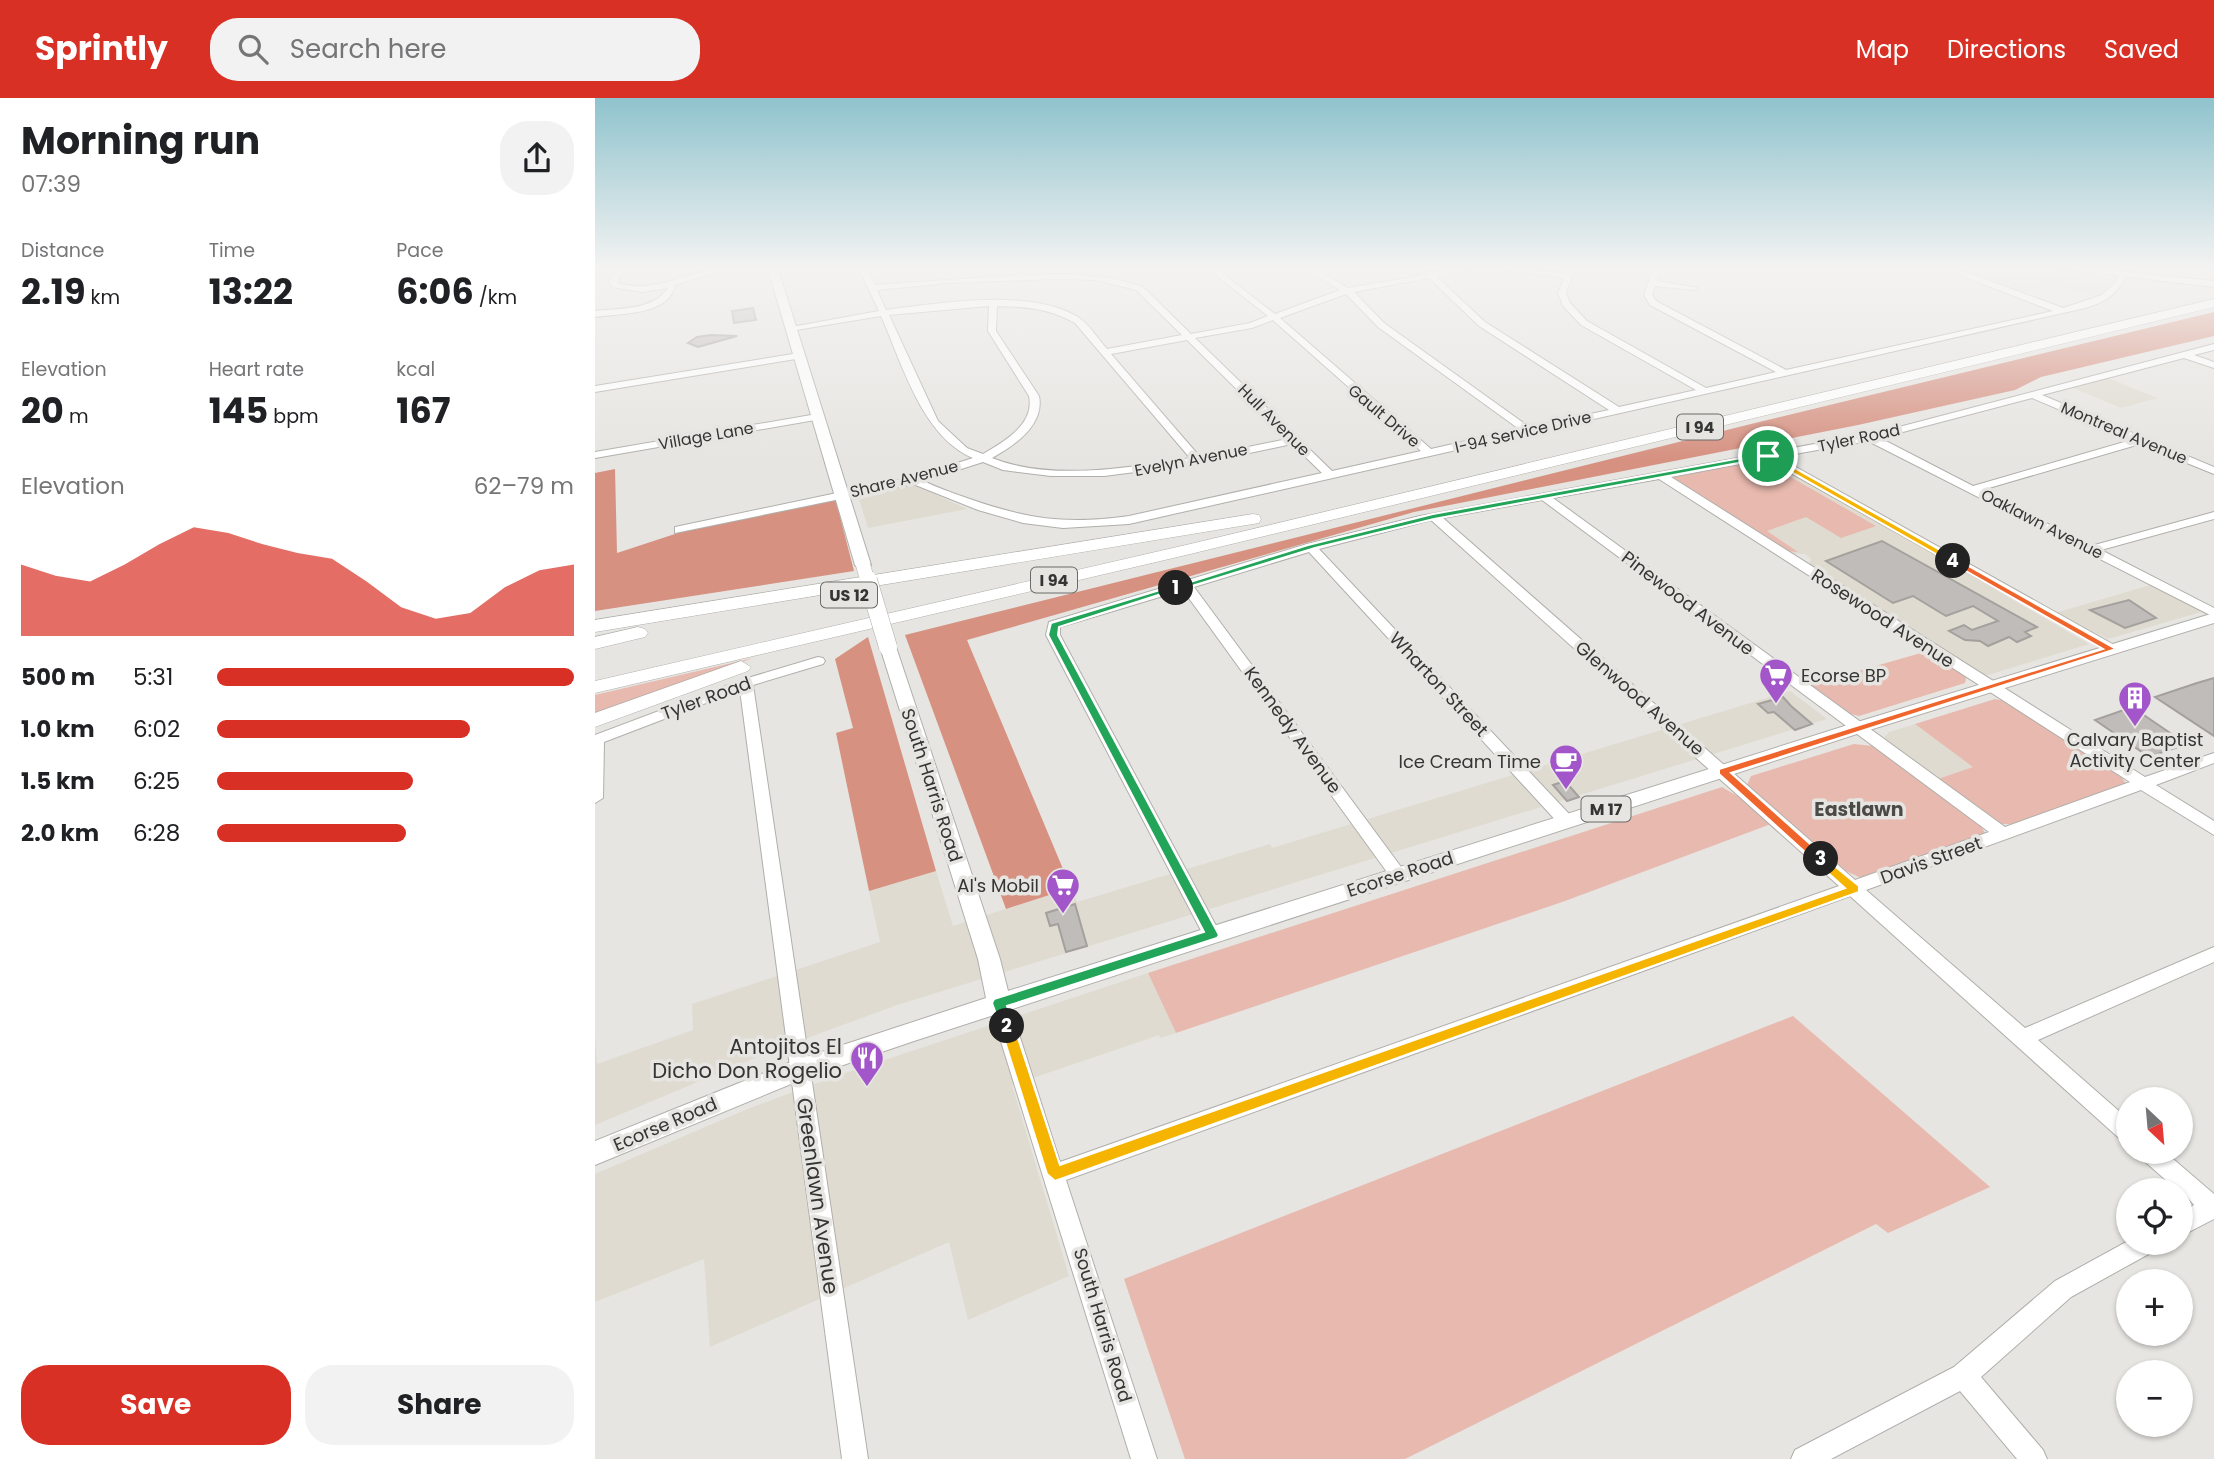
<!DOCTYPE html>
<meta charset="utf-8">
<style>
body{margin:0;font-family:Poppins,sans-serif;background:#f2f2f2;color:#202124;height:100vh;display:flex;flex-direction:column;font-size:26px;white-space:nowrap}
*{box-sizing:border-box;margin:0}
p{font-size:23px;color:#757577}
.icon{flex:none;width:38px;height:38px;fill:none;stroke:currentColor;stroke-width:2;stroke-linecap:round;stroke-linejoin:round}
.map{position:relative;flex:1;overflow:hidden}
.details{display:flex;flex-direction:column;background:#fff;width:595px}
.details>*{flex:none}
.needle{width:46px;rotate:154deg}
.tools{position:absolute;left:1521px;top:989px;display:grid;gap:14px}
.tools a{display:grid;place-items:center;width:77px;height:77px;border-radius:50%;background:#fff;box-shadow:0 2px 5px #0004;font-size:35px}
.pin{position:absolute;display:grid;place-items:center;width:60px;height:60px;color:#fff;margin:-30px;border:4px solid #fff;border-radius:50%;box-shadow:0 2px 7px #0007}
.km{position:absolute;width:35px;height:35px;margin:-18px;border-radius:50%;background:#222;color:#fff;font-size:19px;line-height:35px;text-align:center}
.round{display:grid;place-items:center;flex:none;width:74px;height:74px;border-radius:28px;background:#f2f2f2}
.overview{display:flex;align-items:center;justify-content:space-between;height:119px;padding:0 21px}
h1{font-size:38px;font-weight:700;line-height:52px}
.metrics{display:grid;grid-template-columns:repeat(3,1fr);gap:10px;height:119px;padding:7px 21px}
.metrics div{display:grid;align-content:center}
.metrics b{font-size:35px;font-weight:700}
.metrics small{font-size:19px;font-weight:400}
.metrics p{font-size:19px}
.chart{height:196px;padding:14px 21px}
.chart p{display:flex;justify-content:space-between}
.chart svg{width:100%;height:126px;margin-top:7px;fill:#d93025;opacity:.7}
.cta{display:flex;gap:14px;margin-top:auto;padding:14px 21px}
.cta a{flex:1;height:80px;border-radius:28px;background:#d93025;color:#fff;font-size:28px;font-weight:700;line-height:80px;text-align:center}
.cta a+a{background:#f2f2f2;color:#202124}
ul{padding:0 21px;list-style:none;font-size:23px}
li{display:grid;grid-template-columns:112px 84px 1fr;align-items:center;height:52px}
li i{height:18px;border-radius:9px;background:#d93025}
header{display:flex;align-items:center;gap:42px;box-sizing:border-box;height:98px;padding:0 35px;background:#d93025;color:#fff}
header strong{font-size:33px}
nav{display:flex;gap:38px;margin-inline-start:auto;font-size:24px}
.search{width:490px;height:63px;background:#f2f2f2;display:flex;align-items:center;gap:18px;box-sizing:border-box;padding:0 24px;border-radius:28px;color:#757577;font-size:26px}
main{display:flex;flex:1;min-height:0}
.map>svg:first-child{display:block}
</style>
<header>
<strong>Sprintly</strong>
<div class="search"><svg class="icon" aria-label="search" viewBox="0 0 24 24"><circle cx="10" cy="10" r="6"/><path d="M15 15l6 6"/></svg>Search here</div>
<nav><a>Map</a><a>Directions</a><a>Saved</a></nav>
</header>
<main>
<section class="details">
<div class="overview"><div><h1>Morning run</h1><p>07:39</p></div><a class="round"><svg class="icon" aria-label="share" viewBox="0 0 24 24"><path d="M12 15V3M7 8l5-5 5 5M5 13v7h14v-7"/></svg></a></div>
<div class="metrics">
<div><p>Distance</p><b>2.19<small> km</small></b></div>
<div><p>Time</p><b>13:22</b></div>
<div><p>Pace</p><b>6:06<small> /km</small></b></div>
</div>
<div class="metrics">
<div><p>Elevation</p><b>20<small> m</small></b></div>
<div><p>Heart rate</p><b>145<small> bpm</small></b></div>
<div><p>kcal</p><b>167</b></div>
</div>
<div class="chart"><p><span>Elevation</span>62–79 m</p>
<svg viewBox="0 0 160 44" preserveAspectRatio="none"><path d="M0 44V19L10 23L20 25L30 19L40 12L50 6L60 8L70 12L80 15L90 17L100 25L110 34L120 38L130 36L140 27L150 21L160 19V44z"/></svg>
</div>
<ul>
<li><b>500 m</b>5:31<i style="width:100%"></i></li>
<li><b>1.0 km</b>6:02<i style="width:71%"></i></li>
<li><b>1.5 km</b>6:25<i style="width:55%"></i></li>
<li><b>2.0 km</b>6:28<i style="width:53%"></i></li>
</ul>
<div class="cta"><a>Save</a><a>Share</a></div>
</section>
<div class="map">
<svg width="1619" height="1361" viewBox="0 0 1619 1361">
<rect width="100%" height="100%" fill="#e6e5e1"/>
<!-- built -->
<path fill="#dfdbd0" d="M1360,171H1460L1511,178L1519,183L1504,199L1455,188L1426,195Z
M1513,280L1563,300L1526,310L1476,289Z
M1166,361L1237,397L1494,546L1390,578L1214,467L1216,461L1210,456H1197L1074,380L1079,376Z
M316,385L372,411L273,430L263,398Z
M1562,485L1606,514L1513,541L1460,515Z
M1195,593L1232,621L302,907L177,953L0,1027V938L2,966L98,932L97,906L285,844L274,793L341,773L358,828L476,790L482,804L675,746L677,750Z
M1320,626L1379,669L1343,681L1289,640L1294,634Z
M553,875L581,935L565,940L564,937L417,987L474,1178L373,1222L354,1144L115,1249L109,1161L0,1204V1076L155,1010L244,977Z"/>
<!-- green -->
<path fill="#e8b9ae" d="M1166,362L1281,428L1246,440L1211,419L1172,433L1203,454L1193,453L1077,379Z
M1333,553L1371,579L1370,585L1264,618L1252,615L1214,587Z
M158,560L0,617V597Z
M1400,601L1409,603L1526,678L1531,686L1419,726H1404L1343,681L1378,669L1320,626Z
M1259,646L1278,648L1385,726L1390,735L1266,780L1251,773L1152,687L1156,678Z
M1127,689L1144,699L1176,726L970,803L581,935L553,875Z
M1198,918L1395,1089L1293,1135L1281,1126L810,1361H590L529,1181Z"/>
<!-- forest -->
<path fill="#d69181" d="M1619,214V238L1446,279L1420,292L1263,327L819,414L372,542L476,790L411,811L310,537L1164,324Z
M20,371L22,455L89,433L238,402L241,403L259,473L0,513V375Z
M273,539L341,773L274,793L241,635L258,630L240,561Z"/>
<!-- building -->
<path fill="#c0bcb9" stroke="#a4a09d" stroke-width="2" d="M158,210L161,222L139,225L137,213Z
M116,237L142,238L103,249L93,245L102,239Z
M1287,443L1442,529L1430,534L1436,538L1422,544L1414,539L1393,548L1385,543L1370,542L1354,533L1369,527L1377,532L1403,523L1378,508L1351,518L1318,498L1298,505L1231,463Z
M1534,502L1561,520L1530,530L1495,512Z
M1619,580V638L1560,599L1602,585Z
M1188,599L1196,608L1217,626L1200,632L1179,614L1173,615L1163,606Z
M1537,609L1587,643L1592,646L1554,659L1500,622Z
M970,683L984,699L972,703L958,687Z
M480,806L492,848L471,854L463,826L455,828L451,815Z"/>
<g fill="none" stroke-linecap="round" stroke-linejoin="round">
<!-- minor casing -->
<g stroke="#b0afab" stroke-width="2">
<path id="minor" d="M22,171H30L22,183L23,185C61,197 93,171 131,171L80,187C74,218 25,215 0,219V213C25,210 57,213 73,190L47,194L17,189L14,183Z
M264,171H272L280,187L409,178L472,176L515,180L547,188L596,236L655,225L673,218L613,171H622L680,216L745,192L710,171H720L753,190L830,177L833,174L878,171L842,179L890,224L1024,309L1101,292L986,227L968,208L963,195L969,180L904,171L970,175L972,171H980L971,195L975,205L992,223L1111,290L1181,274L1055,207L1049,197L1058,171H1066L1062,183L1103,190L1099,192L1060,188L1057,197L1061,203L1191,272L1458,213L1349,171H1362L1468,210L1507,197L1519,186L1524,176L1531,178C1521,198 1507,206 1486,211L534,426L468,430L428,425L383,412L318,386L80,435V429L318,379L378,360C327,339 307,265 286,218L195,233L191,230L284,213ZM834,180L884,228L1014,312L934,329L789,225L759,194ZM457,181L501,182L541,192L587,237L512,251C503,241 494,226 483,219C434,190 346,205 291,212L282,192L353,185ZM751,196L783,229L924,331L836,351L685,220ZM394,208L393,233L434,298C440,326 409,344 388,356L372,350L343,323L294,217ZM402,208C432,209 453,210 480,225L595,360C535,370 454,383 397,360C419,348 450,327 444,298L401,233ZM678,222L680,224L826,353L737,373L600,240L657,230ZM592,242L692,341L605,359L516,256ZM697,346L727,375L534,418C469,427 431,421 369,399C356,394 342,390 329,383L388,364L408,372L456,378H509L603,366Z
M1619,246V252L1599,257L1619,264V270L1589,260L1447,297L1619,369V376L1545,346L1387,392L1496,448L1619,414V421L1506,452L1619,510V519L1273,343L1183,359L1521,548L1523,551L1521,554L1516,555L1171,361L1076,379L1550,679L1619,655V665L1561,687L1619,723V737L1546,692L1271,792L1430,930L1619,849V864L1443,942L1533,1021V1043L1525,1041L1255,798L471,1082L562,1361H536L394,905L397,900L404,897L411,900L414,905L465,1064L1244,788L836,422L724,451L977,719L979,723L977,727H965L714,454L599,489L809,773L812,777L809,781H797L588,492L465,529V537L626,837L623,842L617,844L611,842L451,537L454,524L712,446L825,418L1285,334ZM1437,300L1536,342L1378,388L1285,340ZM1064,381L1535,684L1410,729L958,400ZM947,402L1394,734L1260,782L848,420Z
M204,255L209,258L207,260L0,294V288Z
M222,316L226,317V321L0,360V354Z
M223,559L228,560L230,563L228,566L158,587L273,1361H247L145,592L9,644L8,700L0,705V637L146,582Z
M1544,1054H1570L1619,1096V1121L1586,1138V1115L1599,1107L1586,1092H1582L1547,1061Z
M1533,1143L1564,1144L1561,1152L1476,1199L1386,1279L1448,1352L1452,1361H1422L1365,1293L1236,1361H1196L1200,1352L1359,1269L1460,1183Z"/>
</g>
<!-- major casing -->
<g stroke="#b0afab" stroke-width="2">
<path id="major" d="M173,171H183L276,467L273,470H263L260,467Z
M1467,171H1504L1619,183V189Z
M1619,515V525L1268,634L319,943L213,979L0,1067V1043L196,964L391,900L383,861L285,549L287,545H299L301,549L405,861L413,893L1256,626Z"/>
</g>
<!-- highway casing -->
<g stroke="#b0afab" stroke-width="1">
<path id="highway" d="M1619,201V209L591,457L0,595V583L591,447Z
M658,416L664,417L666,421L664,425L0,534V522Z
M43,529L50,531L53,535L50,539L0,551V539Z
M146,563L156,569L153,573L0,629V615Z"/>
</g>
<!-- minor -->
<use href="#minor" fill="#fff" fill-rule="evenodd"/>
<!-- major -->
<use href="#major" fill="#fff" fill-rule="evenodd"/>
<!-- highway -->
<use href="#highway" fill="#fff" fill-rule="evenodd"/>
<!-- major-bridge-far1 casing -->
<g stroke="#b0afab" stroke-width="15" stroke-linecap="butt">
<path id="major-bridge-far1" d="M268,467L273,484"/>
</g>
<!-- major-bridge casing -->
<g stroke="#b0afab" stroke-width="19" stroke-linecap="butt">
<path id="major-bridge" d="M273,482L293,549"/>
</g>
<!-- major-bridge-far1 -->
<use href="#major-bridge-far1" stroke="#fff" stroke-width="14"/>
<!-- major-bridge -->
<use href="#major-bridge" stroke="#fff" stroke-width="18"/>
</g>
<!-- sky -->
<linearGradient id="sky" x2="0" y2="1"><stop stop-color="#8fc3cd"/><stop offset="0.47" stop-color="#f4f3f2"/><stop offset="1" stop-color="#f4f3f2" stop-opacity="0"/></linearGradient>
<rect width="1619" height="362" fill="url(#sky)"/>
<!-- split-1 -->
<path fill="#22a559" stroke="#fff" stroke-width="2" d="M1173,355L1176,359L839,421L720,450L584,492L576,490L713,447L838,416Z"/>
<!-- split-2 -->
<path fill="#22a559" stroke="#fff" stroke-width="2" d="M578,488L585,490L464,529L463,537L624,837L622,840L412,908L419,928L417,932H407L397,905L399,901L609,834L453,537L456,525Z"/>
<!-- split-3 -->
<path fill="#f5b400" stroke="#fff" stroke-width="2" d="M1226,757L1264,788V794L460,1083L452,1076L405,928L412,922L419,928L465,1067L1250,790L1221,764L1219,761Z"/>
<!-- split-4 -->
<path fill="#f0652b" stroke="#fff" stroke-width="2" d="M1355,461H1361L1521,551L1136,675L1232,761L1221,764L1124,676V671L1508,551L1355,464Z"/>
<!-- split-5 -->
<path fill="#f5b400" stroke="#fff" stroke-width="2" d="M1173,355L1361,461L1362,463L1355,464L1170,359Z"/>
<!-- icons -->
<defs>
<g id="supermarket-pin" transform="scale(1.75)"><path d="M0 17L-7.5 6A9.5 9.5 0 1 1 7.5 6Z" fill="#a356c9" stroke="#e6e5e1"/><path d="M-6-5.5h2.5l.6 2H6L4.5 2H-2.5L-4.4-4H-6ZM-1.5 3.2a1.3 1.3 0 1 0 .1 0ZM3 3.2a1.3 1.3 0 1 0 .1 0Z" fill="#fff"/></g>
<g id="building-pin" transform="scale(1.75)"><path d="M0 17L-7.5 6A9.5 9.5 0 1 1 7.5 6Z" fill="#a356c9" stroke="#e6e5e1"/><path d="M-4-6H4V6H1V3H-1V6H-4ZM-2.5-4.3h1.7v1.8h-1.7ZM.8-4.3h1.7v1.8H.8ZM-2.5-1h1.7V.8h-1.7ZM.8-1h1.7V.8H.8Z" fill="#fff"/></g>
<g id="cafe-pin" transform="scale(1.75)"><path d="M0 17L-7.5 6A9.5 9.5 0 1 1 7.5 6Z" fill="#a356c9" stroke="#e6e5e1"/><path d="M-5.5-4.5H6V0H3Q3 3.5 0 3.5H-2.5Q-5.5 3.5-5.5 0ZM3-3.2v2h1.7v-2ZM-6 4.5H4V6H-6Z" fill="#fff"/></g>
<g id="restaurant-pin" transform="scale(1.75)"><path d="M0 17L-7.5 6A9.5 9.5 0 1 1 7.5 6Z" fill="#a356c9" stroke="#e6e5e1"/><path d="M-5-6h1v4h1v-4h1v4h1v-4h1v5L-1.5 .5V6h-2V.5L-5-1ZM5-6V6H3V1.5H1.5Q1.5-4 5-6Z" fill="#fff"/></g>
</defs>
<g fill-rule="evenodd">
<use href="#supermarket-pin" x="1181" y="577"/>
<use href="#building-pin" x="1540" y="600"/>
<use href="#cafe-pin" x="971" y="663"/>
<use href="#supermarket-pin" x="468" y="787"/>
<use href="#restaurant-pin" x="272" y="960"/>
</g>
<g text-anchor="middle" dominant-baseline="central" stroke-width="7" stroke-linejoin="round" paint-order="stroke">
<!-- far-street labels -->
<g font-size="16" fill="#353533" stroke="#e6e5e1">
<text transform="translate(789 318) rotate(40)">Gault Drive</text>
<text transform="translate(679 322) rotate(45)">Hull Avenue</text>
<text transform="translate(928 334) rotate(-13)">I-94 Service Drive</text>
<text transform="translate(1529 335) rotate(23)">Montreal Avenue</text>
<text transform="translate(111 338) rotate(-10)">Village Lane</text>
<text transform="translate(1264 340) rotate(-12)">Tyler Road</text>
<text transform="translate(596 362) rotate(-11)">Evelyn Avenue</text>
<text transform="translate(309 381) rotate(-14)">Share Avenue</text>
<text transform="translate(1447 426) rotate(27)">Oaklawn Avenue</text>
</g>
<!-- shield labels -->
<g fill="#e6e5e1" stroke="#6a6a67" stroke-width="2">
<rect x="1082" y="316.5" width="46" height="25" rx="5"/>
<rect x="436" y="469.5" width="46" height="25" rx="5"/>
<rect x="226" y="484.5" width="56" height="25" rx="5"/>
<rect x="986.5" y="698.5" width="49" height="25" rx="5"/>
</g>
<g font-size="16" font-weight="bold" fill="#353533">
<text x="1105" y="329">I 94</text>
<text x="459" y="482">I 94</text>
<text x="254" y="497">US 12</text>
<text x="1011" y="711">M 17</text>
</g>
<!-- street labels -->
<g font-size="18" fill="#353533" stroke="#e6e5e1">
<text transform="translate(1093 505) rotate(37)">Pinewood Avenue</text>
<text transform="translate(1288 520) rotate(33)">Rosewood Avenue</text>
<text transform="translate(844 586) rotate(47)">Wharton Street</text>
<text transform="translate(111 600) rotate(-20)">Tyler Road</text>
<text transform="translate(1045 600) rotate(41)">Glenwood Avenue</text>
<text transform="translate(698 632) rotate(54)">Kennedy Avenue</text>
<text transform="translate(337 687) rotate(72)">South Harris Road</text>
<text transform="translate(1336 762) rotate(-20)">Davis Street</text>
<text transform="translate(805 776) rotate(-18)">Ecorse Road</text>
<text transform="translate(70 1026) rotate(-23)">Ecorse Road</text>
<text transform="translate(508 1227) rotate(73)">South Harris Road</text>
</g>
<!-- poi labels -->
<g font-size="18" fill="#353533" stroke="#e6e5e1" text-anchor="end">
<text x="1206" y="577" text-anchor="start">Ecorse BP</text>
<text x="1540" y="641" text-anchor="middle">Calvary Baptist<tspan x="1540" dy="21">Activity Center</tspan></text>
<text x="946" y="663">Ice Cream Time</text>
<text x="444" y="787">Al's Mobil</text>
</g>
<!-- neighbourhood labels -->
<g font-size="19" font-weight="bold" fill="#4b4a46" stroke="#e6e5e1">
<text x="1264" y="711">Eastlawn</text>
</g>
<!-- near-poi labels -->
<g font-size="21" fill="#353533" stroke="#e6e5e1" text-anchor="end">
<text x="247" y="948">Antojitos El<tspan x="247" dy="24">Dicho Don Rogelio</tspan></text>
</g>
<!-- near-street labels -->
<g font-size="21" fill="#353533" stroke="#e6e5e1">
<text transform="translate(223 1098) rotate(82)">Greenlawn Avenue</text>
</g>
</g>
</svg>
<div class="tools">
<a><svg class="needle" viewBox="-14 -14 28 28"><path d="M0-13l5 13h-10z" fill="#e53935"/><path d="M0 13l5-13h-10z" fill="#757577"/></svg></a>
<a><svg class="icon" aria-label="locate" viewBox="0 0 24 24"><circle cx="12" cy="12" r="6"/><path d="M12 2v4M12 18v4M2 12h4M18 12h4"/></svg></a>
<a>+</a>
<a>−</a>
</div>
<div class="pin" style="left:1173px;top:358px;background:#1e9e55"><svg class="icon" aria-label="arrive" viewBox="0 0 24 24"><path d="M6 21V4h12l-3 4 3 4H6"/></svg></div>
<b class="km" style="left:581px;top:490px">1</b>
<b class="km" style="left:412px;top:928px">2</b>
<b class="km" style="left:1226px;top:761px">3</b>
<b class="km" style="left:1358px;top:463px">4</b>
</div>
</main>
